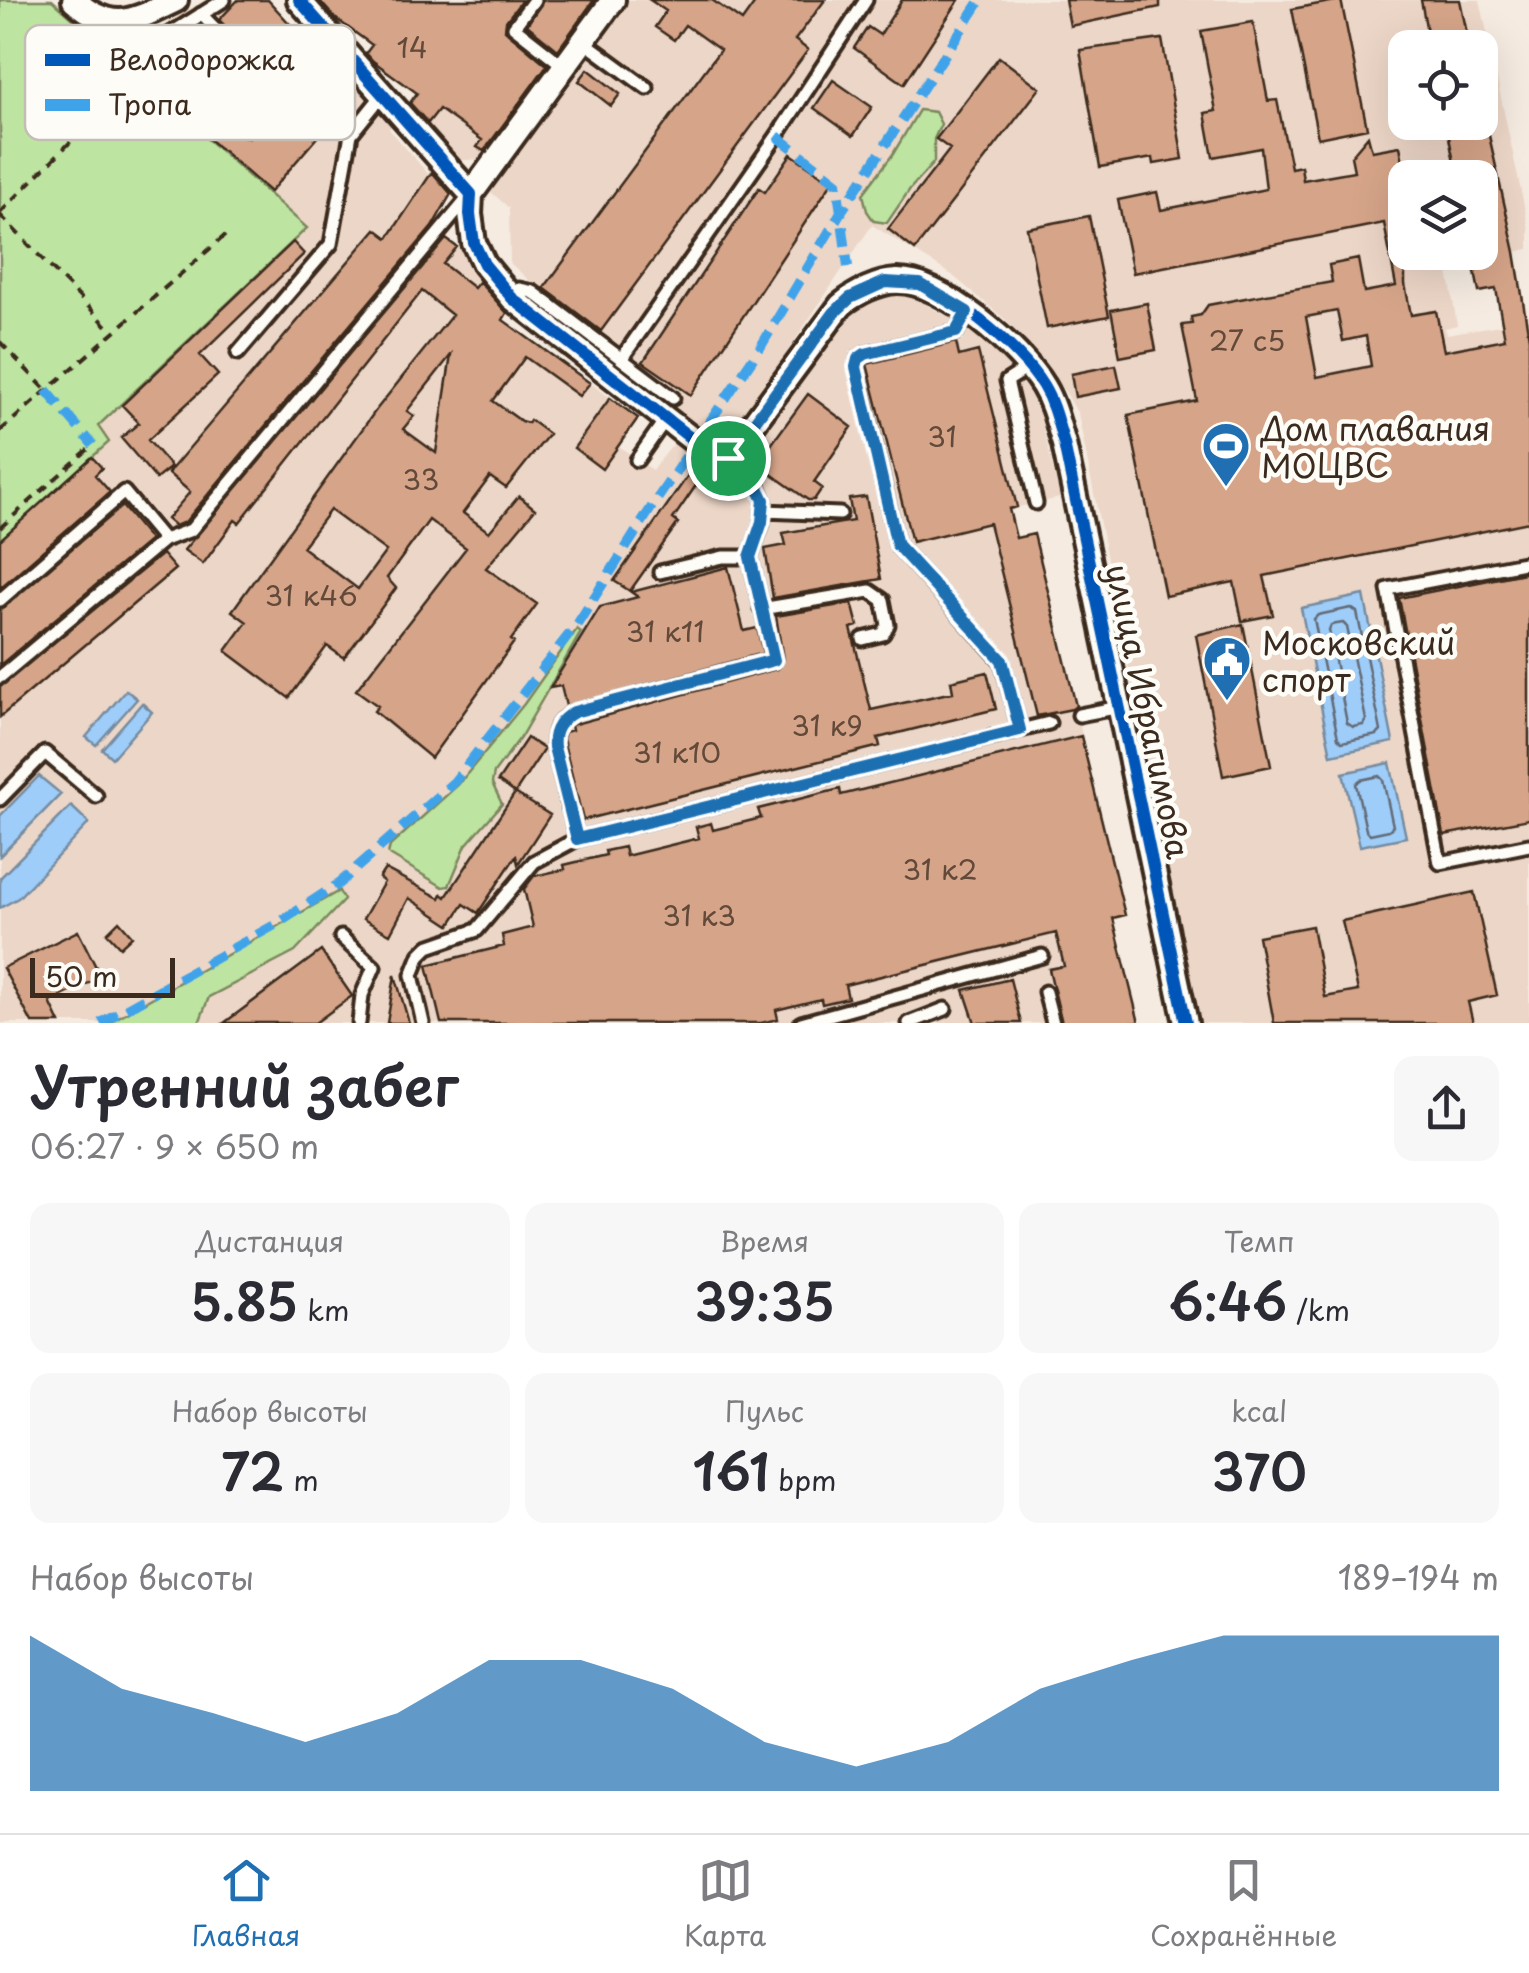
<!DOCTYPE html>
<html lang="ru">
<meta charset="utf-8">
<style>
body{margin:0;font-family:"Playpen Sans",sans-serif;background:#f7f7f7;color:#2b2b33;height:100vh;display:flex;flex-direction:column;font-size:38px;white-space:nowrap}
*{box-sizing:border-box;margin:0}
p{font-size:32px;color:#7c7c81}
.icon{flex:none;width:55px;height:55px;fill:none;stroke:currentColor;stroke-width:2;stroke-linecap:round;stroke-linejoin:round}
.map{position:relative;height:1023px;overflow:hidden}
.side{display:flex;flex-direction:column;background:#fff;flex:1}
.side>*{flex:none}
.buttons{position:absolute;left:1388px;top:30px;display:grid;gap:20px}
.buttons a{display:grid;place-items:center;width:110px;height:110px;border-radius:20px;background:#fff;box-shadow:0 10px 40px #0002;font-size:50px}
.scale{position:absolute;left:30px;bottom:25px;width:145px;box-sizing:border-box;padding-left:10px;border:5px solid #3b2a1e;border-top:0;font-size:28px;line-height:35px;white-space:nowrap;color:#3b2a1e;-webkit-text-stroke:8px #fdfcf7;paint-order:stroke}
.pin{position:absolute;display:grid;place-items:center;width:85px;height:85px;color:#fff;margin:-42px;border:5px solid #fff;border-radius:50%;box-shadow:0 2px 10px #0007}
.round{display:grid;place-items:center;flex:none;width:105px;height:105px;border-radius:20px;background:#f7f7f7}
.overview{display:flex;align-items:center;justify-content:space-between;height:170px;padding:0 30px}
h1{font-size:55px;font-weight:600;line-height:75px}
.stats{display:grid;grid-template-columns:repeat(3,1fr);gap:15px;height:170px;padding:10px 30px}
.stats div{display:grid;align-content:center;border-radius:20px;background:#f7f7f7;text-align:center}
.stats b{font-size:50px;font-weight:600}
.stats small{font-size:28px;font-weight:400}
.stats p{font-size:28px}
.chart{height:280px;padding:20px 30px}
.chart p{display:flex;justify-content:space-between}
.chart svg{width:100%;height:180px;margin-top:10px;fill:#1f6fb2;opacity:.7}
.dock{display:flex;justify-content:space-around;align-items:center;height:140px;border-top:2px solid #e1e1e2;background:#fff;font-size:28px;color:#7c7c81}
.dock a{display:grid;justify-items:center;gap:5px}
.dock .selected{color:#1f6fb2}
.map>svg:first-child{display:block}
</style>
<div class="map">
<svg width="1529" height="1023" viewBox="0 0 1529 1023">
<rect width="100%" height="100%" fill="#f5ebe1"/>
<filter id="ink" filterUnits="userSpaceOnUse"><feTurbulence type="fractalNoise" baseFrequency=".01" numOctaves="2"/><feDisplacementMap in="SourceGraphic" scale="20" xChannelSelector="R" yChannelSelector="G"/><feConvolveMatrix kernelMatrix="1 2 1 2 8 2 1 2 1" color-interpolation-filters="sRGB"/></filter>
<g filter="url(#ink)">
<!-- built -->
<path fill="#ecd6c7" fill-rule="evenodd" d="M205,0H228L233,4L238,0H268L319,56L328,47L396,119L389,129L430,176L404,219L432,224L465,254L483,277L507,313L504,320L638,418L619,446L652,470L682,434L533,303L541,291L510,263L509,208L490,191L627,0H1480L1529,229V249L1447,265L1457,325L1445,328L1447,334L1529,320V1023H1200L1078,414L1066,393L1007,321L952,275L872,225L712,464L727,475L856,311L885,296L907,294L986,338L1036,399L1060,498L1009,509L1016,538L1034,534L1125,915L1113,918L1069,964L1049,970L1062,1023H0V540L109,442L98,427L306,229L120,62L139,41ZM1405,48H1480V122H1405ZM1405,178H1480V252H1405Z
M484,0H602L491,158L456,161L408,106Z"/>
<!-- green -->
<path fill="#bde4a0" stroke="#7c875f" stroke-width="2.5" d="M0,0H52L307,228L98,426L109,442L0,540Z
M919,110L935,112L941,124L934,139V162L910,189L887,223L874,221L867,211L863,194L893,154Z
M577,629L581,632L520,738L494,773L492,783L502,804L466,845L449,886L443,887L388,854L390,846L458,785L524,704Z
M339,891L344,900L295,952L209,997L199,1023H108Z"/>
<!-- water -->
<path fill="#9ecdf9" stroke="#768ca1" stroke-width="2.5" d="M1364,595L1393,742L1331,755L1301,608Z
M126,690L137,699L96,745L86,737Z
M142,703L152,712L112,758L102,749Z
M1390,763L1406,837L1360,846L1343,773Z
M39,776L61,794L0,856V816Z
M71,806L89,823L18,898L0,908V878Z"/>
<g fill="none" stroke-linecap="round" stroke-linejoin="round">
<!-- shore -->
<path stroke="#636b76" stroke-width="2.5" d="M1351,608L1357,612L1381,731L1377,735L1342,742L1338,738L1314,619L1318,615Z
M1343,623L1347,627L1366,720L1363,725L1353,727L1347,723L1329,630L1331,625Z
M1379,776L1383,780L1393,826L1389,830L1370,834L1366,830L1356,784L1360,780Z"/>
</g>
<!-- building -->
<path fill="#d6a589" stroke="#3b2a1e" stroke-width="2.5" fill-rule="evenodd" d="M238,0H268L319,56L310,65L349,100L270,192L120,62L139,41L239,135L249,137L254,129L252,122L175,48L200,26L270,99H283L286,94L284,85L219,20Z
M319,0H522L506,21L505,30L547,65L484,151L477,147L482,140L439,109L428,123L410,103L417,93L373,61L366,53L372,45L335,18Z
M543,0H594L558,50L527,25Z
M650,0H712L742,21L757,0H825L795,40L808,50L601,331L544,288L720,50L685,25L674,40L655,27L666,11Z
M902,0H959L904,84L854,48L868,27L880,35Z
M1065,0H1160V7L1070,26Z
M1341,0L1367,128L1318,138L1292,9Z
M1421,0H1460L1470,48H1430Z
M1253,22L1268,101L1277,100L1291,168L1301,166L1303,180L1354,171L1351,156L1368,136L1372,151L1400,146L1406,178L1395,181L1405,229V284L1411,315L1436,311L1444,351L1505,339L1496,289L1479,292L1471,252H1480V178H1457L1446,122H1486L1515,252L1529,338V522L1264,576L1273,615L1242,621L1234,582L1165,596L1128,415L1197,401L1182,325L1192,324L1191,317L1201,315L1208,305L1332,282L1329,265L1358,259L1364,292L1396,286L1384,223L1133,273L1118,200L1157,192L1161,210L1266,189L1261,148L1213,157L1205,113L1216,111L1201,31ZM1337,311L1343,341L1366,336L1371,366L1317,377L1306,317Z
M1162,39L1183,159L1154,164L1153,158L1100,167L1080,50Z
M999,57L1040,88L915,250L888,229L950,149L936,139Z
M588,69L620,94L611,106L579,81Z
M833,80L872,107L853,136L814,108Z
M791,154L832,182L691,395L643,362L759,188L765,192Z
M432,172L451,194L432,227L185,522L175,526L167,519L190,492L168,473L376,229L388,238Z
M1089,216L1109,316L1047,328L1027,228Z
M446,239L457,247L443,264L474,288L479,282L507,313L503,320L590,383L579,396L525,357L493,401L521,421L528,423L530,420L549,434L506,488L490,477L463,513L489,532L519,496L535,509L486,568L537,604L511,640L514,642L431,758L374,711L378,706L356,690L466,548L429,520L387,578L396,588L344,658L327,646L289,698L226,651L247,622L232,611L376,410L452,315L422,291L239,523L235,520L203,564L184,550ZM451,355L437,446L436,453L403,429L414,416L407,411ZM330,510L386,551L358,589L302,547Z
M293,242L304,254L200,355L218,375L148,440L171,467L156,479L121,438L139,423L122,405Z
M1147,303L1156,350L1120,357L1111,310Z
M956,342L959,356L978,351L1017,507L1009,509L1016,538L1034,534L1076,706L1072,709L1037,716L989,523L912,542L867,364Z
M1116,365L1121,388L1075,397L1071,374Z
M808,394L852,427L814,482L822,488L814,500H808L757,464Z
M610,398L638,418L602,469L574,448Z
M92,457L102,468L95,475L110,492L0,588V540Z
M689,474L699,481L673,519L678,523L630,591L614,581Z
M866,497L881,579L773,598L765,549L786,545L783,533L853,521L849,499Z
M122,506L150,540L0,665V609Z
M162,554L175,569L0,717V686Z
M728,567L744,631L757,628L763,653L566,706L561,686L550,688L600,607L638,597L631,592Z
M1529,572V819L1444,835L1399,598Z
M852,603L858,626L851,628L871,710L953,692L951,681L987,672L996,709L878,738L880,746L583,820L563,739L565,732L572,730L571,725L777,669L783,659L776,616Z
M1243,624L1271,766L1223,776L1196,635Z
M1081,736L1125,915L1113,918L1139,1023H1062L1049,969L1064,966L1056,933L845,985L848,998L822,1004L821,999L776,1010L778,1019L761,1023H441L427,965L504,946L502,935L533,927L524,889L534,876L565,869L564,865L606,855L605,851L624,847L626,856L699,838L696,827L711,823L713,830L761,818L758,809L840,789L841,795Z
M527,738L544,749L515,793L498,781Z
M515,793L550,815L518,864L516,856L478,913L464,904L450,925L409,898L390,934L363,919L384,882L379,878L385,869L440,898L442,894L446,897Z
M1474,892L1497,995L1468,1002L1473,1023H1274L1258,936L1312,926L1325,997L1358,991L1342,921Z
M119,921L132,936L120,947L107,933Z
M78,931L101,977L50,1002L60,1023H32L3,968Z
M321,951L352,996L315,1023H224Z
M395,975L409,1023H387Z
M1010,979L1021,1023H975L964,990Z"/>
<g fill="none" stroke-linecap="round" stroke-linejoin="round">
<!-- service casing -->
<g stroke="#3b2a1e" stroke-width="19">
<path id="service" d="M224,0L156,43L245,128
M534,0L514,27L565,67
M201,14L277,92
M583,41L647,88
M512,298L519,289L533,292L673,398
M967,313L956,332L865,354L858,359L857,367L897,545L1002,661L1020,730
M238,353L331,244L351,134L383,94
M622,358L777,136L866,0
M1029,367L1007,381L1036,503
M637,460L665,420
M764,511L840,514
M1529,562L1388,589L1440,863L1529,845
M660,572L723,557H750
M0,600L124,492L164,540
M761,609L870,591L883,600L888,625L883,634L863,639
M0,677L164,540L191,530L468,198
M1079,715L1120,707
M0,799L45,753L96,796
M577,839L554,747C552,730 559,720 574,712L774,660L750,557L762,523L764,500L755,479L728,458
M341,937L374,967L362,995L359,1023
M1045,992L1053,1023
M423,1023L412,975L420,955L428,947L477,930L534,862L577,839L1049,723
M801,1023L1042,956
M909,1023L945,1009"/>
</g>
<!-- minor casing -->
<g stroke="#3b2a1e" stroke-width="30">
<path id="minor" d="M74,0C113,35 135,20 176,0
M299,0L471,194L470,214L474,243L484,264L512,298L716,458H728L841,305C856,293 877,282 897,281C942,280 1021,349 1043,386C1054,404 1058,424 1064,444L1186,1023
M471,194L613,0"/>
</g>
<!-- path -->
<path stroke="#3b2a1e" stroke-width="4" stroke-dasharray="10 8" stroke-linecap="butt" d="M0,213L109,103
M0,215L113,332
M0,342L45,389
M0,431L228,233
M0,528L93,445"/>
<!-- service -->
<use href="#service" stroke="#fdfcf7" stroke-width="11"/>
<!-- minor -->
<use href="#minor" stroke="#fdfcf7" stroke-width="22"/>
<!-- quiet -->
<path stroke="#3fa3ea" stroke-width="10" stroke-dasharray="20 10" stroke-linecap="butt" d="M777,136L837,182L848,267
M46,390L93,445
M100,1023L280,922L337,885L454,782L578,623L653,505L760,348L839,215L981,0"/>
<!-- cycleway casing -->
<g stroke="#fdfcf7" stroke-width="19">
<path id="cycleway" d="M299,0L471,194L470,214L474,243L484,264L512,298L716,458H728L841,305C856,293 877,282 897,281C942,280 1021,349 1043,386C1054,404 1058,424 1064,444L1186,1023"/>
</g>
<!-- cycleway -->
<use href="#cycleway" stroke="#0057b8" stroke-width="12"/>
</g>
</g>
<g fill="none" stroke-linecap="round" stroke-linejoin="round" filter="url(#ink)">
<!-- route casing -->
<g stroke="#fff" stroke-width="20">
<path id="route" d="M885,282L920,284L967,312L956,332L865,354L858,359L856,367L897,545L1002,660L1020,730L577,839L554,747C552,730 560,720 574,712L774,660L750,557L762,522L764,500L754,480L728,458L834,313L850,298Z"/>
</g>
<!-- route -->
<use href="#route" stroke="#1f6fb2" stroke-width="12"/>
</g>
<!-- icons -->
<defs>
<g id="stadium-pin" transform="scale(2.5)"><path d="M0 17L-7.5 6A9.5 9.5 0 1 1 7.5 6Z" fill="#1f6fb2" stroke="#fdfcf7"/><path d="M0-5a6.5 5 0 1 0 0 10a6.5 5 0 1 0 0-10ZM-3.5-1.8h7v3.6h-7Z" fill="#fff"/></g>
<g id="civic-pin" transform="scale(2.5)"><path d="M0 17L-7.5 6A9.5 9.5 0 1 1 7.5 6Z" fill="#1f6fb2" stroke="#fdfcf7"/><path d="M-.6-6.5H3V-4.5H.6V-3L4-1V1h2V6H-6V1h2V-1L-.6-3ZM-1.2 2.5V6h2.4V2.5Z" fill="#fff"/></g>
</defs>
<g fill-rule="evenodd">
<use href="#stadium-pin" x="1226" y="446"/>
<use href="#civic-pin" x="1227" y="660"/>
</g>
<g text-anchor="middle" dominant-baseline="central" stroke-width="9" stroke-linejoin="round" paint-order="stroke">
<!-- number labels -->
<g font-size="28" fill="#624939">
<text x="412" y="46">14</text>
<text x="1247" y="339">27 с5</text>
<text x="942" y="435">31</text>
<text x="421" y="478">33</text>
<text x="311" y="594">31 к46</text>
<text x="665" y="630">31 к11</text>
<text x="827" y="724">31 к9</text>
<text x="677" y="751">31 к10</text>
<text x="940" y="868">31 к2</text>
<text x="699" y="914">31 к3</text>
</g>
<!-- poi labels -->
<g font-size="32" fill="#3b2a1e" stroke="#fdfcf7" text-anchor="start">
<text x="1261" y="428">Дом плавания<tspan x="1261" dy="37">МОЦВС</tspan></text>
<text x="1262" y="642">Московский<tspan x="1262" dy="37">спорт</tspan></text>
</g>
<!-- street labels -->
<g font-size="32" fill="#3b2a1e" stroke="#fdfcf7">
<text transform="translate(1149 711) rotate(78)">улица Ибрагимова</text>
</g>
</g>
<!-- legend -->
<rect x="25" y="25" width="330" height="115" rx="15" fill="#fdfcf7" stroke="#c3bdb6" stroke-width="2.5"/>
<rect x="45" y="54" width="45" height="12" fill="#0057b8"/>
<rect x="45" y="99" width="45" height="12" fill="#3fa3ea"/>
<g font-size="28" fill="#3b2a1e">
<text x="108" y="70">Велодорожка</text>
<text x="108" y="115">Тропа</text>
</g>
</svg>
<div class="buttons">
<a><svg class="icon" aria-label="locate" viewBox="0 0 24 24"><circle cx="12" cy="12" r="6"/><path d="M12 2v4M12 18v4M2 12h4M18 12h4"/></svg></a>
<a><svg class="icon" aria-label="layers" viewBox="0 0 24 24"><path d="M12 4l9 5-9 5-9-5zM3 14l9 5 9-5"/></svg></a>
</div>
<div class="scale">50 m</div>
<div class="pin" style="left:728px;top:458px;background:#1e9e55"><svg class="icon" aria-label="arrive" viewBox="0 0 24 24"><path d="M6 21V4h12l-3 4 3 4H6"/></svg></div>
</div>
<section class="side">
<div class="overview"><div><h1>Утренний забег</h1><p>06:27 · 9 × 650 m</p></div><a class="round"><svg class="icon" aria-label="share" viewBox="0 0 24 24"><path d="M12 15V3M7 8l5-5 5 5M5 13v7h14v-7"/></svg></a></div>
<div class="stats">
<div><p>Дистанция</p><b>5.85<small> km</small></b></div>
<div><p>Время</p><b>39:35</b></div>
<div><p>Темп</p><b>6:46<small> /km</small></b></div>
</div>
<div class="stats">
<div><p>Набор высоты</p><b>72<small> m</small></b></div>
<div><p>Пульс</p><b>161<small> bpm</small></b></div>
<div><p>kcal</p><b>370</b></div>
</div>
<div class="chart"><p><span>Набор высоты</span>189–194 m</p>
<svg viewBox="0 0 160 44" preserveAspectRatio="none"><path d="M0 44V6L10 19L20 25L30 32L40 25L50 12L60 12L70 19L80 32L90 38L100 32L110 19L120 12L130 6L140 6L150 6L160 6V44z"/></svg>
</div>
</section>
<nav class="dock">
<a class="selected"><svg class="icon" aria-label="home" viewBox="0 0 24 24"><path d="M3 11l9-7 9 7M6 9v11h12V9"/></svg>Главная</a>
<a><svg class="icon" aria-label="map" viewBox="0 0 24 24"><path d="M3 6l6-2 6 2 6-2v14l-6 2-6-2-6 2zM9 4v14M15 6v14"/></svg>Карта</a>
<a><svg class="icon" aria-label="saved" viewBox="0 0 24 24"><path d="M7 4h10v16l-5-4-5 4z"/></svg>Сохранённые</a>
</nav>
